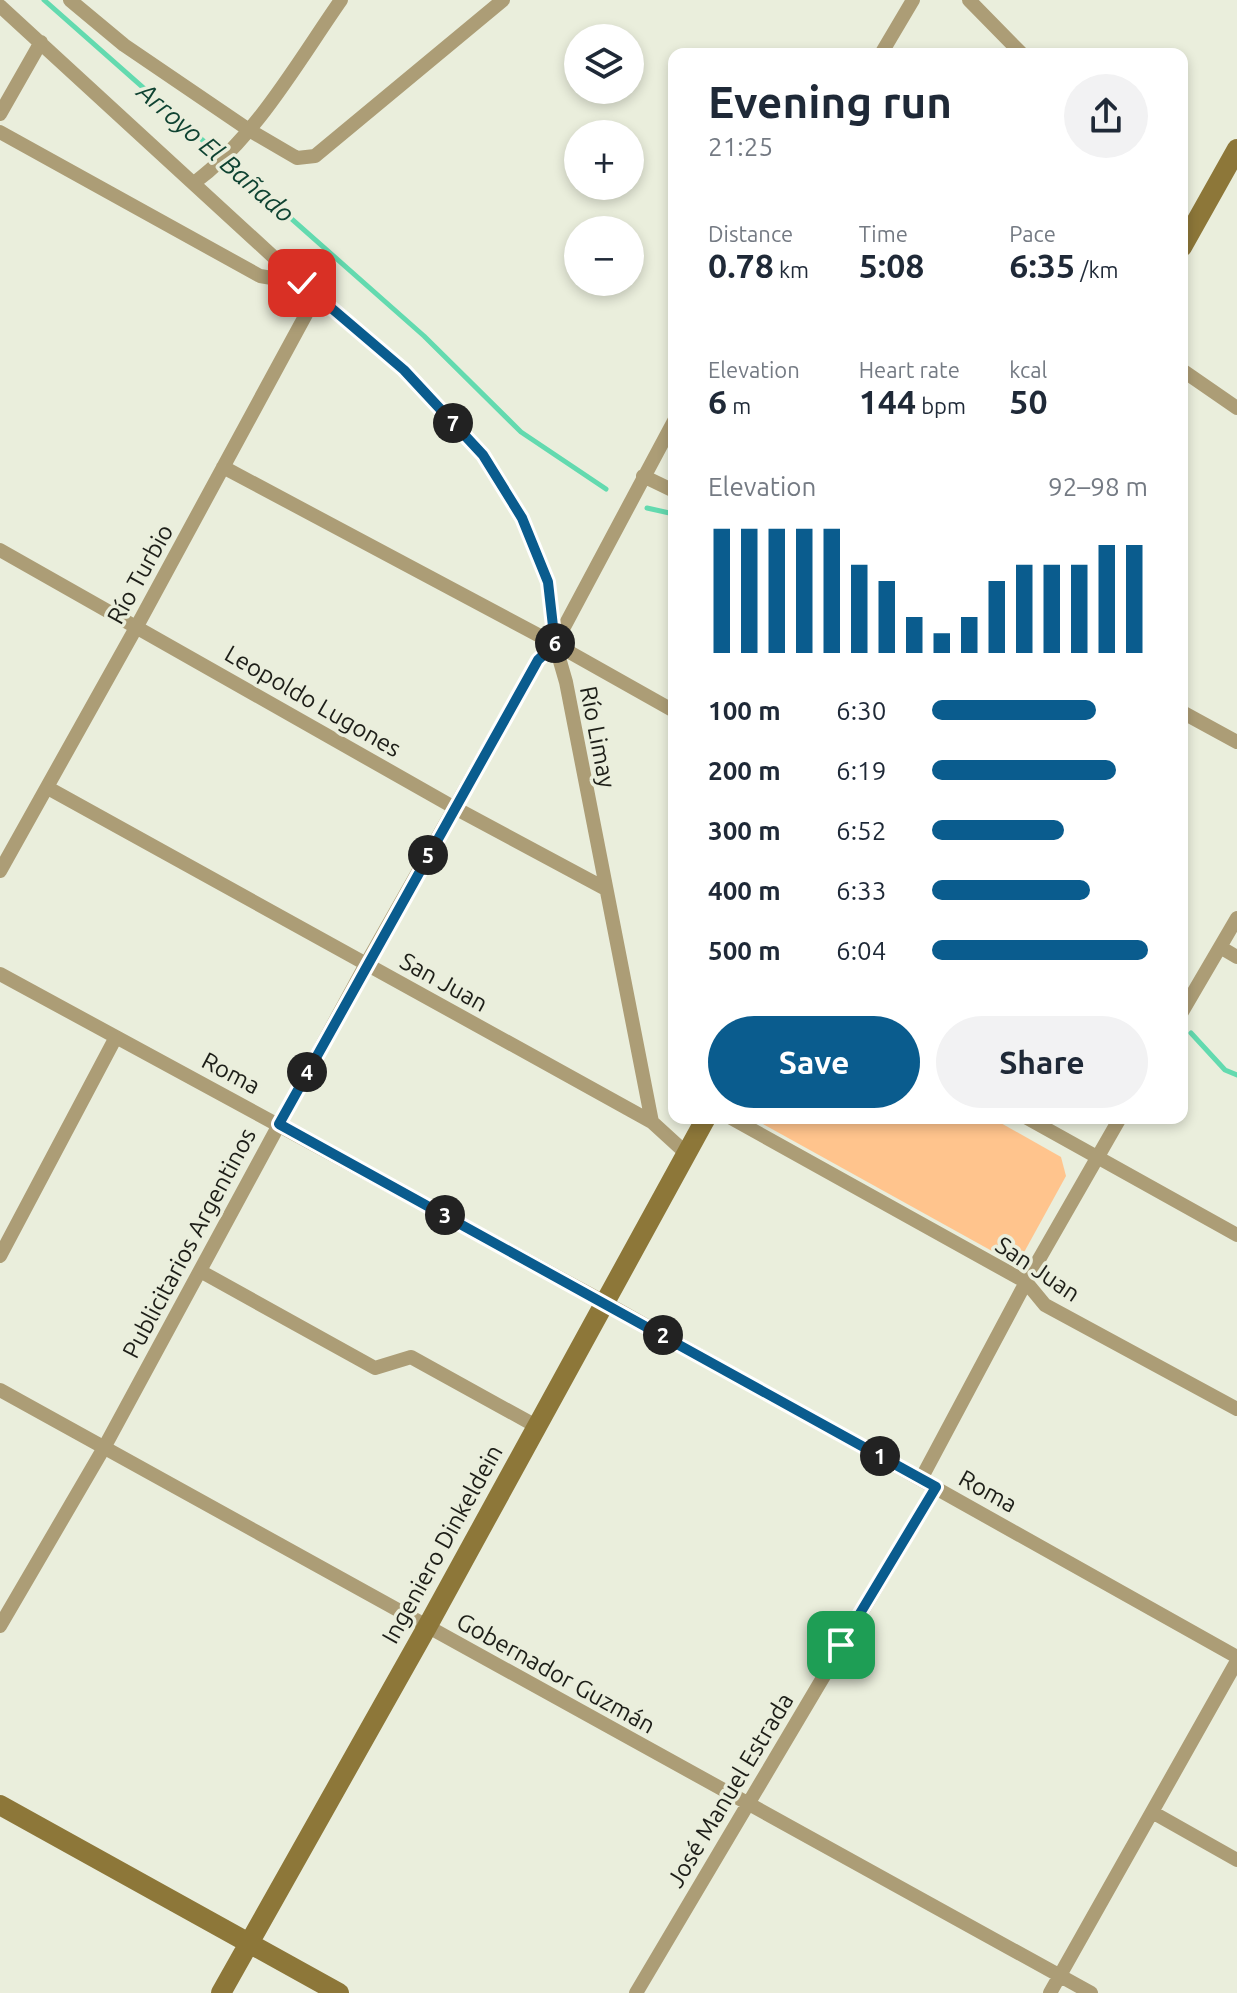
<!DOCTYPE html>
<meta charset="utf-8">
<style>
body{margin:0;font-family:Ubuntu,sans-serif;background:#f2f2f3;color:#1f2937;height:100vh;display:flex;flex-direction:column;font-size:30px;white-space:nowrap}
*{box-sizing:border-box;margin:0}
p{font-size:26px;color:#747a83}
.icon{flex:none;width:44px;height:44px;fill:none;stroke:currentColor;stroke-width:2;stroke-linecap:round;stroke-linejoin:round}
.map{position:relative;flex:1;overflow:hidden}
.details{position:absolute;left:668px;top:48px;width:520px;height:1076px;display:flex;flex-direction:column;background:#fff;border-radius:16px;box-shadow:0 4px 12px #0003}
.details>*{flex:none}
.buttons{position:absolute;left:564px;top:24px;display:grid;gap:16px}
.buttons a{display:grid;place-items:center;width:80px;height:80px;border-radius:50%;background:#fff;box-shadow:0 4px 12px #0003;font-size:40px}
.pin{position:absolute;display:grid;place-items:center;width:68px;height:68px;color:#fff;margin:-34px;border-radius:16px;box-shadow:0 4px 12px #0006}
.km{position:absolute;width:40px;height:40px;margin:-20px;border-radius:50%;background:#222;color:#fff;font-size:22px;line-height:40px;text-align:center}
.round{display:grid;place-items:center;flex:none;width:84px;height:84px;border-radius:42px;background:#f2f2f3}
.headline{display:flex;align-items:center;justify-content:space-between;height:136px;padding:0 40px}
h1{font-size:44px;font-weight:600;line-height:60px}
.figures{display:grid;grid-template-columns:repeat(3,1fr);gap:12px;height:136px;padding:8px 40px}
.figures div{display:grid;align-content:center}
.figures b{font-size:34px;font-weight:600}
.figures small{font-size:22px;font-weight:400}
.figures p{font-size:22px}
.chart{height:224px;padding:16px 40px}
.chart p{display:flex;justify-content:space-between}
.chart svg{width:100%;height:144px;margin-top:8px;stroke:#0a5c8e;stroke-width:6}
.cta{display:flex;gap:16px;margin-top:auto;padding:16px 40px}
.cta a{flex:1;height:92px;border-radius:48px;background:#0a5c8e;color:#fff;font-size:32px;font-weight:600;line-height:92px;text-align:center}
.cta a+a{background:#f2f2f3;color:#1f2937}
ul{padding:0 40px;list-style:none;font-size:26px}
li{display:grid;grid-template-columns:128px 96px 1fr;align-items:center;height:60px}
li i{height:20px;border-radius:10px;background:#0a5c8e}
.map>svg:first-child{display:block}
</style>
<div class="map">
<svg width="1237" height="1993" viewBox="0 0 1237 1993">
<rect width="100%" height="100%" fill="#eaeedc"/>
<!-- green -->
<path fill="#ffc48d" d="M752,1118H992L1061,1157L1066,1176L1022,1256H1001Z"/>
<g fill="none" stroke-linecap="round" stroke-linejoin="round">
<!-- stream -->
<path stroke="#63daaf" stroke-width="5" d="M44,0L424,336L521,432L606,489
M647,508L674,514
M1191,1033L1225,1070L1237,1075"/>
<!-- minor -->
<path stroke="#ac9d76" stroke-width="14" d="M70,0L124,45L249,130L297,158L315,156L503,0
M969,0L1022,54
M0,6L316,296L404,370L483,455L522,518L548,582L555,644L566,682L652,1122
M881,54L913,0
M0,114L41,42
M0,132L260,276L302,283
M194,183C256,137 297,63 341,0
M1182,370L1237,408
M223,467L555,644L674,711
M643,476L674,491
M0,550L455,808L604,888
M1182,712L1237,742
M48,788L652,1122L687,1154
M0,871L137,626L316,296
M1220,947L1237,957
M0,974L604,1302L1237,1657
M1182,1012L1237,918
M731,1118L1026,1282L1045,1305L1237,1409
M1027,1118L1237,1235
M0,1256L116,1037
M200,1271L375,1368L411,1357L536,1426
M0,1390L1091,1993
M921,1479L1026,1282L1120,1118
M0,1626L105,1446L366,964L538,660L555,644L674,421
M1152,1812L1237,1860
M636,1993L936,1487
M1050,1993L1237,1661"/>
<!-- secondary -->
<path stroke="#8d7739" stroke-width="20" d="M1182,247L1237,149
M0,1805L339,1993
M221,1993L427,1627L706,1118"/>
</g>
<g fill="none" stroke-linecap="round" stroke-linejoin="round">
<!-- route casing -->
<g stroke="#fff" stroke-width="16">
<path id="route" d="M302,283L404,370L483,455L522,518L548,582L555,644L538,660L279,1124L936,1487L841,1645"/>
</g>
<!-- route -->
<use href="#route" stroke="#0a5c8e" stroke-width="10"/>
</g>
<g text-anchor="middle" dominant-baseline="central" stroke-width="7" stroke-linejoin="round" paint-order="stroke">
<!-- street labels -->
<g font-size="24" fill="#1d1e18" stroke="#eaeedc">
<text transform="translate(140 574) rotate(-61)">Río Turbio</text>
<text transform="translate(313 701) rotate(30)">Leopoldo Lugones</text>
<text transform="translate(598 737) rotate(79)">Río Limay</text>
<text transform="translate(444 982) rotate(29)">San Juan</text>
<text transform="translate(231 1073) rotate(28)">Roma</text>
<text transform="translate(189 1243) rotate(-62)">Publicitarios Argentinos</text>
<text transform="translate(1038 1269) rotate(34)">San Juan</text>
<text transform="translate(988 1491) rotate(29)">Roma</text>
<text transform="translate(442 1544) rotate(-61)">Ingeniero Dinkeldein</text>
<text transform="translate(556 1673) rotate(29)">Gobernador Guzmán</text>
<text transform="translate(730 1790) rotate(-59)">José Manuel Estrada</text>
</g>
<!-- water labels -->
<g font-size="26" font-style="italic" fill="#0f4332" stroke="#eaeedc">
<text transform="translate(216 152) rotate(41)">Arroyo El Bañado</text>
</g>
</g>
</svg>
<div class="buttons">
<a><svg class="icon" aria-label="layers" viewBox="0 0 24 24"><path d="M12 4l9 5-9 5-9-5zM3 14l9 5 9-5"/></svg></a>
<a>+</a>
<a>−</a>
</div>
<div class="pin" style="left:841px;top:1645px;background:#1e9e55"><svg class="icon" aria-label="arrive" viewBox="0 0 24 24"><path d="M6 21V4h12l-3 4 3 4H6"/></svg></div>
<div class="pin" style="left:302px;top:283px;background:#d93025"><svg class="icon" aria-label="check" viewBox="0 0 24 24"><path d="M5 12l5 5 9-10"/></svg></div>
<b class="km" style="left:880px;top:1456px">1</b>
<b class="km" style="left:663px;top:1335px">2</b>
<b class="km" style="left:445px;top:1215px">3</b>
<b class="km" style="left:307px;top:1072px">4</b>
<b class="km" style="left:428px;top:855px">5</b>
<b class="km" style="left:555px;top:643px">6</b>
<b class="km" style="left:453px;top:423px">7</b>
<section class="details">
<div class="headline"><div><h1>Evening run</h1><p>21:25</p></div><a class="round"><svg class="icon" aria-label="share" viewBox="0 0 24 24"><path d="M12 15V3M7 8l5-5 5 5M5 13v7h14v-7"/></svg></a></div>
<div class="figures">
<div><p>Distance</p><b>0.78<small> km</small></b></div>
<div><p>Time</p><b>5:08</b></div>
<div><p>Pace</p><b>6:35<small> /km</small></b></div>
</div>
<div class="figures">
<div><p>Elevation</p><b>6<small> m</small></b></div>
<div><p>Heart rate</p><b>144<small> bpm</small></b></div>
<div><p>kcal</p><b>50</b></div>
</div>
<div class="chart"><p><span>Elevation</span>92–98 m</p>
<svg viewBox="0 0 160 44" preserveAspectRatio="none"><path d="M5 44V6M15 44V6M25 44V6M35 44V6M45 44V6M55 44V17M65 44V22M75 44V33M85 44V38M95 44V33M105 44V22M115 44V17M125 44V17M135 44V17M145 44V11M155 44V11"/></svg>
</div>
<ul>
<li><b>100 m</b>6:30<i style="width:76%"></i></li>
<li><b>200 m</b>6:19<i style="width:85%"></i></li>
<li><b>300 m</b>6:52<i style="width:61%"></i></li>
<li><b>400 m</b>6:33<i style="width:73%"></i></li>
<li><b>500 m</b>6:04<i style="width:100%"></i></li>
</ul>
<div class="cta"><a>Save</a><a>Share</a></div>
</section>
</div>
